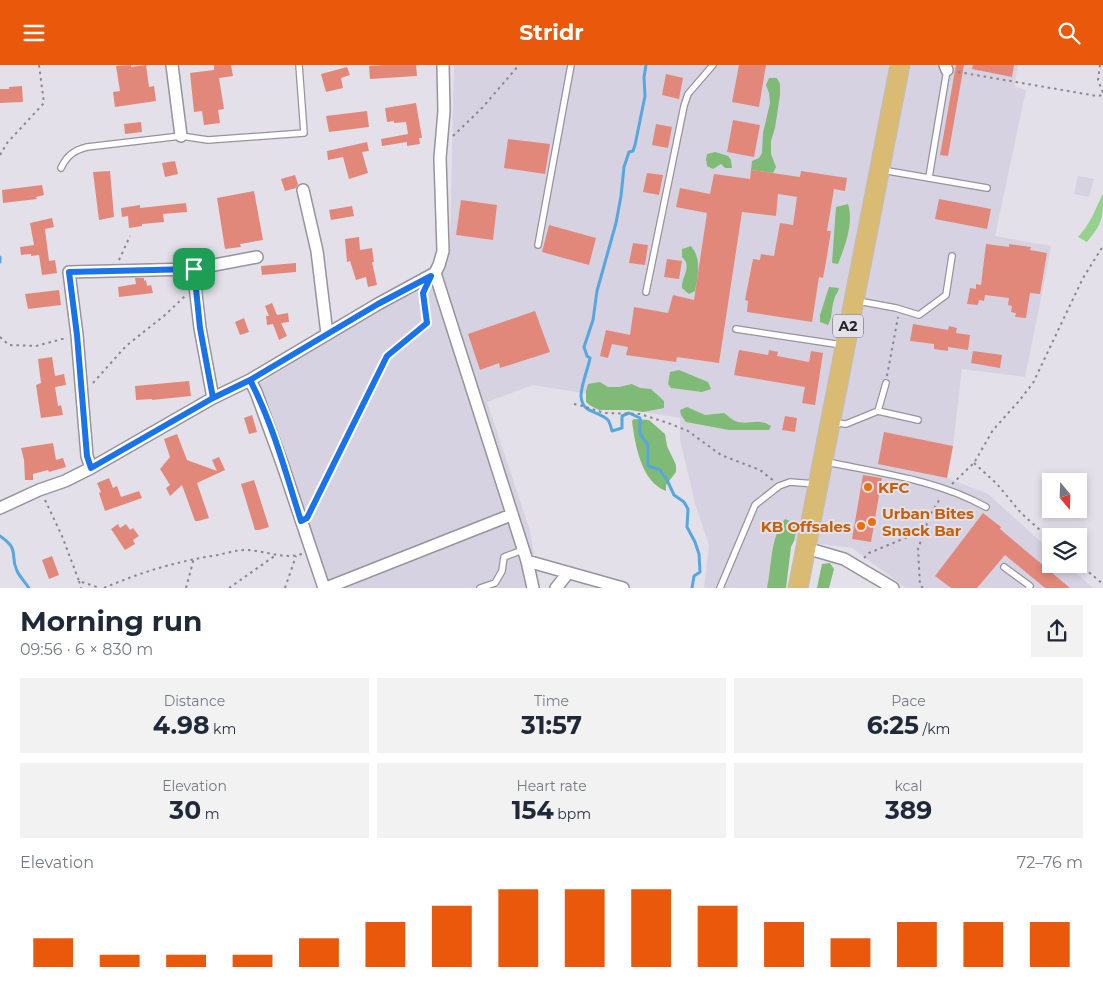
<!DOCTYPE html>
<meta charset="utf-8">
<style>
body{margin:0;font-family:Montserrat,sans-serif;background:#f2f2f3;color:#1f2937;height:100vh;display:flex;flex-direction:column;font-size:19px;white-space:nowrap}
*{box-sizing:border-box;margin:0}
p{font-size:16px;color:#747a83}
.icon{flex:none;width:28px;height:28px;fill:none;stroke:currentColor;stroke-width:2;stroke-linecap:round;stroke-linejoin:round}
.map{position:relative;height:523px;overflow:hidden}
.drawer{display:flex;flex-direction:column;background:#fff;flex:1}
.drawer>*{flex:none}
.needle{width:32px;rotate:161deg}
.fabs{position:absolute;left:1042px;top:408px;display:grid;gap:10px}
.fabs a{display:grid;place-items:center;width:45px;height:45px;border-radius:0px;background:#fff;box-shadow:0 2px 8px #0003;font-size:25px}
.pin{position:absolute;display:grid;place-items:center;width:42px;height:42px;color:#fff;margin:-21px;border-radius:10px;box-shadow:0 2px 8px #0006}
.round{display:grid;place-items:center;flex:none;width:52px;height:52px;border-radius:0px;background:#f2f2f3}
.headline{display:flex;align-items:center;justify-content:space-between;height:85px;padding:0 20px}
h1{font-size:28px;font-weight:700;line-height:38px}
.metrics{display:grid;grid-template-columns:repeat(3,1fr);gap:8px;height:85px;padding:5px 20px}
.metrics div{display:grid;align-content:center;border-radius:0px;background:#f2f2f3;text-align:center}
.metrics b{font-size:25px;font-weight:700}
.metrics small{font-size:14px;font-weight:400}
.metrics p{font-size:14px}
.chart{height:140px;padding:10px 20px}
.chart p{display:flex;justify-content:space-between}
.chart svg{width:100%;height:90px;margin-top:5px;stroke:#ea580c;stroke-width:6}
header{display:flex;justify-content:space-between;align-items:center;height:65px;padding:0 20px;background:#ea580c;color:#fff;font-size:22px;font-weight:700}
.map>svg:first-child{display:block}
</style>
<header><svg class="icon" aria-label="menu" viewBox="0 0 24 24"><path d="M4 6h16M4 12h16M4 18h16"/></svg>Stridr<svg class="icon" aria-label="search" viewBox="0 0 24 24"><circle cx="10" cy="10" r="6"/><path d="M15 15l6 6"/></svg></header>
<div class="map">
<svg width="1103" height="523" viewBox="0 0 1103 523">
<rect width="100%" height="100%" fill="#e3e0e9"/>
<!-- built -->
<path fill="#d7d2e1" d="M454,0H1018L1014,21L1026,25L995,171L1051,181L1048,199L1025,312L962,304L953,381L947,413L988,429L1051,486V499H1066L1093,523H906L852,483L789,475L777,523H704L709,480L696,442L680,375V353L589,338L590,329L533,320L487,337L530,466L540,523H330L259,319L442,206L450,180Z
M1078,111L1094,114L1089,132L1074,129Z"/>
<!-- green -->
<path fill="#96d18e" d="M1103,129C1103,153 1103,158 1087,177L1078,172C1092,157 1094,146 1103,129Z"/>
<!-- forest -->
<path fill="#7fbb77" d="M769,13H777L780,19V30L775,63L771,76V89L776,102L773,108L751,105L752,96L759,93L762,88L763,68L770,38L769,28L766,20Z
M715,87L728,91L731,95L732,103H725L721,99L713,104L707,101L706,94L707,89Z
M848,139C854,158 845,181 838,199L832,198L836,142Z
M691,181C702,194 698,211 695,226L689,229L682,223C681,212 693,202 682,192V184Z
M829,222L839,223C838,228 835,230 834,235C831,244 833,251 828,260L820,257V250Z
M679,305L708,317L711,324L702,327L671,323L668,319L670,307Z
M600,317L608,322H619L632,319L640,323L651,324L664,336V343L643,347L630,345H599L591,341L586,337V326L588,319Z
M687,342L705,350L724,348C727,350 731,354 735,356C748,361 758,352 771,361L769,365H729L686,357L681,350L680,345Z
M634,354L649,355L665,369L667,381L676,400V407L666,420V426C641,417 635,379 632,356Z
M785,454L793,457L797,462L794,476L791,482L786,523H767C772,501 770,472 785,454Z
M830,498L834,504L829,523H817L822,499Z"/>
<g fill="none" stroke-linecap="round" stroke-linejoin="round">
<!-- stream -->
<path stroke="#55a7de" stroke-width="3" d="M646,0L644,12L645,31L635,80L633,86L629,87L624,102L621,131L616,158L597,226L593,255L584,282L587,291L590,293C588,304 581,320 581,331C582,349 598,345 608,355C610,358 611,362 612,366L622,363V351L629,348L640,353V369L648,380V401L660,405L667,415L674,430L684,437L688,444L687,462L695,477L699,489L700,507L694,511L692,523
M0,192V197
M0,471C21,486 9,488 17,506C20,512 25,517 29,523"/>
</g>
<!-- building -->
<path fill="#e2887a" d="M131,0V2L146,0L149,22L154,21L156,36L115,42L113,27L120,26L116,1Z
M214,0H231L233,11L219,13L224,44L218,45L220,58L204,60L202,46L194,47L190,8L214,5Z
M385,0H416L417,11L370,14L369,1Z
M739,0H766L759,42L732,37Z
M956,0H964L948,91L940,90Z
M973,0H1014L1012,12L972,4Z
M347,2L350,10L341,13L343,23L326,27L321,9Z
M666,9L683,13L679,34L662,30Z
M22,21L23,37L0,38V24H9V22Z
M416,38L422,73H419L420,79L407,81V77L382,81L381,74L408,69L406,57L394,58V56L387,57L385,43Z
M367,46L369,62L329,67L326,51Z
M733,55L760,60L754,92L727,87Z
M141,57L142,67L125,69L124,59Z
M656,59L672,62L668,83L652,80Z
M508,74L550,79L545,109L504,103Z
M367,77L369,86L362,87L368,108L349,114L343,92L328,95L327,86Z
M175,96L178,109L165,112L162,98Z
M751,105L800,112L801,106L847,113L845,126L834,124L827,166H831L827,191L823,213L819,212L812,257L747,247L748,236L745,235L753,194L760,195L761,189L774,191L780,158L793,160L797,132L778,129L776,151L742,147L719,298L677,292L676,297L626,290L628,282L612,279L608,293L600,291L606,265L630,270L634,242L668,248L673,230L694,235L707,148L676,142L680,123L710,129L714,109L750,114Z
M110,106L114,152L99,155L93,107Z
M647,108L663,110L659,130L643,127Z
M295,110L298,119L296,123L285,126L281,114Z
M42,120L44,130L36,132L37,134L3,138L2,125Z
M254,126L263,175L240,179L241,182L225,184L217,133Z
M939,134L991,144L987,164L935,154Z
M461,135L497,140L493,175L456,170Z
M186,138L187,147L163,149L164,157L142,159V161L129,163L128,151L122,152L121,143L140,140V143Z
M352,141L354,151L331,155L329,145Z
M52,153L54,162L45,164L49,196L55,195L57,208L42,210L39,190L31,191V189L21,190L20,182L34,180L30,158Z
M549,160L596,173L589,200L542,187Z
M359,172L360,185L372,183L374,197H372L377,220L368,222L366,212L356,215L350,196L347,197L345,174Z
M633,178L648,180L645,200L629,198Z
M986,179L1009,182V179L1031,182L1030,185L1047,188L1040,229L1030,228L1026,253L1015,252L1016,248L1011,247L1012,241L1008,240L1009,233L985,230L984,236L979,235L978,240L967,239L970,223L976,224V219L981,220Z
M667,194L682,196L679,214L664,212Z
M296,198V207L262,210L261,201Z
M135,213H144V216L146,215L147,221L151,220L153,228L119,232L118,222L136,219Z
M59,225L61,240L28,244L25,229Z
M272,238L277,250L288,248L289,257L281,258L287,271L279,275L273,259L267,260L266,251H269L265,241Z
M535,246L550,287L500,303L499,298L480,305L468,269Z
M244,253L249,267L240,270L235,257Z
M913,259L948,265L949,261L957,263L956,268L970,270L968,285L948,282V286L934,284V279L910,276Z
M739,285L768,290L769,285L778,287L777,291L809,297L811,286L823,288L815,340L802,338L805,322L734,310Z
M973,286L1002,290L1000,303L971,298Z
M52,292L55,311L64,309L66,320L55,322L58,341L61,340L63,350L41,353L36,320L41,318L38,294Z
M189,316L191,331L152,335V334L136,335L135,321Z
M252,350L257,367L249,369L244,353Z
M785,351L797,353L795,367L782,365Z
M884,367L953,381L947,413L878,399Z
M177,369L187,395L217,406L212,395L219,392L225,405L197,418L209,453L198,456H195L182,420L170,431L166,423L170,420L160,404L170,392L164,374Z
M53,378L56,395L63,393L66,402L49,407L48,405L33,409V415H25L24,395L21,383Z
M863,410L882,413L871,477L852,474Z
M109,413L113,423L117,421L121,432L139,426L142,433L105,446L99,428L101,427L97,418Z
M254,415L269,462L259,465H255L241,419Z
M983,448L1001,462L1000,464L1070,523H1045L1005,490L977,523H951L935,511Z
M118,459L120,463L126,459L130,465L133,463L139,471L133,475L135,479L125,485L111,464Z
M52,491L59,510L49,514L42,495Z"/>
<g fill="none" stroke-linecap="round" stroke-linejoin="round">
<!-- lane casing -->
<g stroke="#96939b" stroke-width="8">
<path id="lane" d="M61,103C67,90 75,85 87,82L181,71L208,75L304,68L299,0
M882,105L987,123
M929,112L947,5
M538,180L571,0
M646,227L684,41L688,29L713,0
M858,236L896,243L919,250L946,230L952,191
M736,264L842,280
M878,346L918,355
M834,358L846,359L878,346L886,318
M827,397C880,408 938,415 986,442
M1004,502L1030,521L1029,523
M480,523L495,518L502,506L504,492L523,485
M720,523L755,440L779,421L790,417L815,419"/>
</g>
<!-- street casing -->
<g stroke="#96939b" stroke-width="14">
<path id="street" d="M172,0L181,71
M945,0L947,5
M303,125L317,186L327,269
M193,204L200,263L213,333
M435,208L527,496L533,523
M250,315L256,327L282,398L324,523
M91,403L87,391L77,270L69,207L193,204L257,192
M0,443L39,425L65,416L91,403L213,333L250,315L378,239L435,208L439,200L443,186L440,93L444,46L443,0
M806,483L844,494L893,523
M527,496L623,523
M326,523L511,450
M556,523L568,508"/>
</g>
<!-- primary casing -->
<g stroke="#bebdbe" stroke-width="21">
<path id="primary" d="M798,523L900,0"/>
</g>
<!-- path -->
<path stroke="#88868d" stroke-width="2" stroke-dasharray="2.5 4" stroke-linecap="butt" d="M1100,0L1098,15L1103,28
M958,7L1097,31L1103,30
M453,71L482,43L519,0
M0,90L7,78L44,38L39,0
M119,195L130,171
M0,272L9,280L36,281L66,273
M887,311L898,252
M93,318L126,281L165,250L185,231
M574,339L583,341L604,348L640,349L668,358L688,366L721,390L760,405L774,416
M974,398L997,419L1021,448L1051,475
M952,419L974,398L993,365L1019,336L1033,318L1083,213L1103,181
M45,435L62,471L79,516L100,523
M310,445L387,291L427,258L424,227
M864,493L869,488L910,471L924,467
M1079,499L1103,519
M79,516L81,523
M104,523C141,507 178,496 218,490C227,488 236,485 245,485C264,485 283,495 302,489
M186,523L194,493
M229,523L276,490
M285,523L296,491
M923,523L920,520L918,484L930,450L941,432"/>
<!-- lane -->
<use href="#lane" stroke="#fff" stroke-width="5.5"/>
<!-- street -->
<use href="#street" stroke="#fff" stroke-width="11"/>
<!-- primary -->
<use href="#primary" stroke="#d9bb73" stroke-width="19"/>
</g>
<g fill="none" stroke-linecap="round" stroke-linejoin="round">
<!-- route casing -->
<g stroke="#fff" stroke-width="10">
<path id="route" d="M194,204L200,263L213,333L250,315C273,359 286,409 301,456L307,453L387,291L427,258L423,228L431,211L378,239L250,315L213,333L91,403L87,391L77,270L69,207L194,204"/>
</g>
<!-- route -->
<use href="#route" stroke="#1a73e8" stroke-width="6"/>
</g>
<!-- markers -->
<g fill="#e8710a" stroke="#e3e0e9" stroke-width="2">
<circle cx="868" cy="422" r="5"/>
<circle cx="872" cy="457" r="5"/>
<circle cx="861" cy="461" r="5"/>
</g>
<g text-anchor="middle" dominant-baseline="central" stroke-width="4" stroke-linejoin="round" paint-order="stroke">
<!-- shield labels -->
<rect fill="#e3e0e9" stroke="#5f5c62" stroke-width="1" x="833" y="249.5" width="30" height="23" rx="4"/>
<g font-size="14" font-weight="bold" fill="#262428">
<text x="848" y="261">A2</text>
</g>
<!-- food labels -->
<g font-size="15" font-weight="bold" fill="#c56008" stroke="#e3e0e9" text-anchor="start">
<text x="878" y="422">KFC</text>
<text x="882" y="448">Urban Bites<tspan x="882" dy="17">Snack Bar</tspan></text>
<text x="851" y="461" text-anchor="end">KB Offsales</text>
</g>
</g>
</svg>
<div class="fabs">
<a><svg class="needle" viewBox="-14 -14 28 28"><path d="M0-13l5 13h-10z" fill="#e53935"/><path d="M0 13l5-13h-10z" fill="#747a83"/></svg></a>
<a><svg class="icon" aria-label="layers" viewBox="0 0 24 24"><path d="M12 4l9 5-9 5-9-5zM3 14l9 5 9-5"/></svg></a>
</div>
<div class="pin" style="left:194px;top:204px;background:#1e9e55"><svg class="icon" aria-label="arrive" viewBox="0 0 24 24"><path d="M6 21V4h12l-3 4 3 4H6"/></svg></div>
</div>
<section class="drawer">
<div class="headline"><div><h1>Morning run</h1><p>09:56 · 6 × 830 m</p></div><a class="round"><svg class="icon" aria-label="share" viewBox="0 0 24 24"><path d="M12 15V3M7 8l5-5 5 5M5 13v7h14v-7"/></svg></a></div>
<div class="metrics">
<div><p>Distance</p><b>4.98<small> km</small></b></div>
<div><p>Time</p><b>31:57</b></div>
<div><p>Pace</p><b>6:25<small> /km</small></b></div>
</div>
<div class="metrics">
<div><p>Elevation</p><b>30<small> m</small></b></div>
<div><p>Heart rate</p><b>154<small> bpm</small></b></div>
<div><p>kcal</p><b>389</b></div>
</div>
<div class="chart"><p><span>Elevation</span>72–76 m</p>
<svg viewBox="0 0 160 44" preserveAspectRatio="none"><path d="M5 44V30M15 44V38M25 44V38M35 44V38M45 44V30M55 44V22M65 44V14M75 44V6M85 44V6M95 44V6M105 44V14M115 44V22M125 44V30M135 44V22M145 44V22M155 44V22"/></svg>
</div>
</section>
